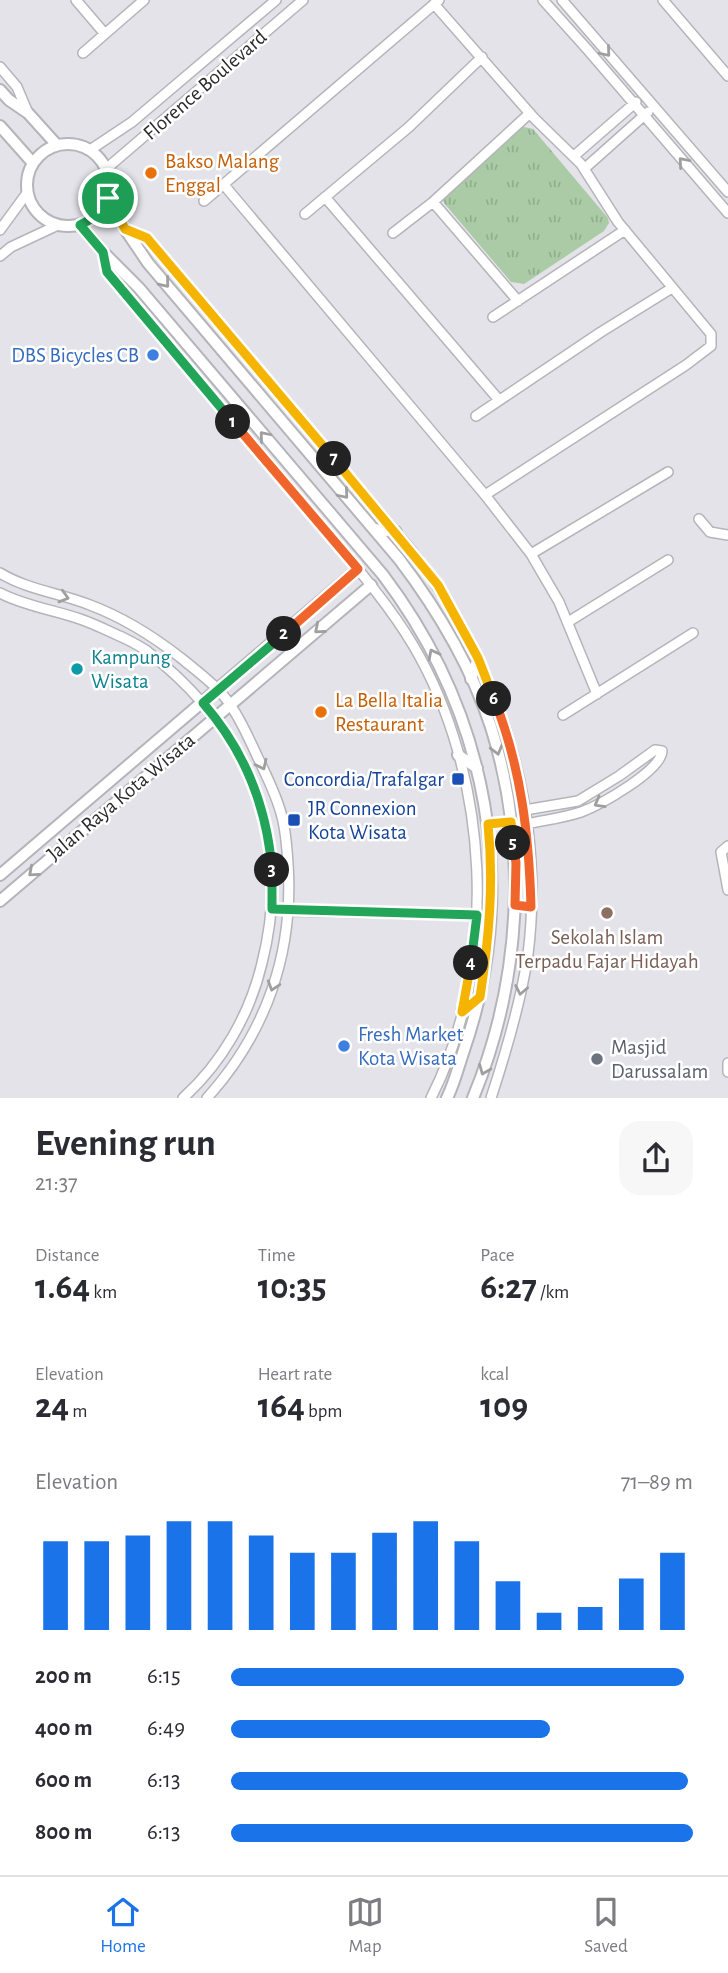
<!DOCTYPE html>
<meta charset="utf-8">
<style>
body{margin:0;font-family:"Alegreya Sans",sans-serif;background:#f7f7f7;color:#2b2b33;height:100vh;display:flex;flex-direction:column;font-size:26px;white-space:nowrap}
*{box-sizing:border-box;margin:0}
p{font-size:23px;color:#7c7c81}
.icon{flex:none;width:38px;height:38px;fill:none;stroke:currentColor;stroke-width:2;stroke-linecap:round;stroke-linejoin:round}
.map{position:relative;height:1098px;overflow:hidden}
.drawer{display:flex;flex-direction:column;background:#fff;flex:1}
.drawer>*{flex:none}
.pin{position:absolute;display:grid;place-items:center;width:60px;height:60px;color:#fff;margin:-30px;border:4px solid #fff;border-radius:50%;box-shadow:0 2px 7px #0007}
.km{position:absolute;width:35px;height:35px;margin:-18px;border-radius:50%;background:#222;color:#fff;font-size:19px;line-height:35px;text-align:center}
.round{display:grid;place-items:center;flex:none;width:74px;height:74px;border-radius:21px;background:#f7f7f7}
.head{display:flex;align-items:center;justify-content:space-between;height:119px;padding:0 35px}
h1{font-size:38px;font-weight:700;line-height:52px}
.figures{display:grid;grid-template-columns:repeat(3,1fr);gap:10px;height:119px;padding:7px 35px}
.figures div{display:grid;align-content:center}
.figures b{font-size:35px;font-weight:700}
.figures small{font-size:19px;font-weight:400}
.figures p{font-size:19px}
.chart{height:196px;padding:14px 35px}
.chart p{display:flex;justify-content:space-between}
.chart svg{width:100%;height:126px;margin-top:7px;stroke:#1a73e8;stroke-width:6}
ul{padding:0 35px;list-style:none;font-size:23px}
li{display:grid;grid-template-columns:112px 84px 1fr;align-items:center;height:52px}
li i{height:18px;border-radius:9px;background:#1a73e8}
.tabs{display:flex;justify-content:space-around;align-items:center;height:98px;border-top:2px solid #e1e1e2;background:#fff;font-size:19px;color:#7c7c81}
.tabs a{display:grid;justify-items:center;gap:4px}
.tabs .active{color:#1a73e8}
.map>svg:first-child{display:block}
</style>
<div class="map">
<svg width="728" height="1098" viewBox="0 0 728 1098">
<defs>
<pattern id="park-tufts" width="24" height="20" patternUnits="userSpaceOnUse" patternTransform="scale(1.75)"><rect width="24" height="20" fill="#aacba5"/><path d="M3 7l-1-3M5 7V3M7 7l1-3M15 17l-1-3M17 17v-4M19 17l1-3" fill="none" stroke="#92ae8e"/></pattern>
</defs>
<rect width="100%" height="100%" fill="#e4e3e9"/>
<!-- park -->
<path fill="url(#park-tufts)" d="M520,126L533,129L608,218L609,223L604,231L524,284L511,282L444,203L443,195Z"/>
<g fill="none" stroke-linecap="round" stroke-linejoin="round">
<!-- minor casing -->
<g stroke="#b5b4ba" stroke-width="12">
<path id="minor" d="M76,0L105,34
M543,0L587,49L728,213
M562,0L728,192
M663,0L728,76
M434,4L534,118L581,164L618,222L711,334V346L686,365L485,495
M83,53L144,0
M0,67L17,87L28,113
M90,150L132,122L276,0
M574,156L636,102
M106,169L303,0
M584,169L648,112
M224,185L485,495L531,554L559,602L597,694
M325,197L499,400
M204,201L439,0
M433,202L518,301
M305,214L409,127L482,57
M125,229L147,238L411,550C499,663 546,810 528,954C521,1002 506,1052 491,1098
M0,230L27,193
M393,233L433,202L530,113
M103,252L107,272L128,298C191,371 255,445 316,519C350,560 386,600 413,645C490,775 500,962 431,1098
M0,256L11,247L58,225
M493,317L625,230
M476,416L601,332L672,288
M699,519L710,532L728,535
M531,554L668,472
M0,573C28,590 60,593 90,605C122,617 154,637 181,658C198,672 220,688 231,706C242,722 250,741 258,758C267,777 277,796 282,817C286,832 287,848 288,864C294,953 266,1033 207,1098
M0,593C25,606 54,610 80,619C95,624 110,632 124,638C132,642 140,646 147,651C248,729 294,837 262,963C250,1014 222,1063 183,1098
M568,622L668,560
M563,715L693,633
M525,810L578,801L619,776L655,750L662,751C661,771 600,805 581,812C563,818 545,820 527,824
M728,846L721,852L728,890
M272,909L290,911L477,915
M728,1063V1072"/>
</g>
<!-- tertiary casing -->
<g stroke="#b5b4ba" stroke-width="14">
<path id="tertiary" d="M0,90L9,100L28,113L56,144
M0,126L32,162
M27 185a41 41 0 1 1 82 0a41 41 0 1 1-82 0Z
M108,198L125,229L148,263L399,559C437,609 471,666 491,727C529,848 521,982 473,1098
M80,225L103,252L139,288L383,575C488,714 521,887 463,1053C458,1068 454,1084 447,1098
M374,529L396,532
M471,679L478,658
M458,755L477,768
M0,875L358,569
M0,901L371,585
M477,915L487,942
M462,1011L479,998"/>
</g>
<!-- minor -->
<use href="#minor" stroke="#fff" stroke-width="9"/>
<!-- tertiary -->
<use href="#tertiary" stroke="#fff" stroke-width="10"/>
</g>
<!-- one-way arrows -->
<defs><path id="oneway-chevron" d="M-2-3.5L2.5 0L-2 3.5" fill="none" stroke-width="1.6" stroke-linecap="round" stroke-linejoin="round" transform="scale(1.75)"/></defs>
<g stroke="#9f9fa0">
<use href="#oneway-chevron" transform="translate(606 52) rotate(50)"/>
<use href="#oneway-chevron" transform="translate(683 162) rotate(-131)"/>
<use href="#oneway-chevron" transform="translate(165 283) rotate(51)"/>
<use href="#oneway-chevron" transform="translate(264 436) rotate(-130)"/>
<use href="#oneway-chevron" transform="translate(344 494) rotate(50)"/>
<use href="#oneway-chevron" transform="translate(64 597) rotate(16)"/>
<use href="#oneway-chevron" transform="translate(319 629) rotate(140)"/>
<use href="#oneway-chevron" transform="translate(433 654) rotate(-117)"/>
<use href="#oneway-chevron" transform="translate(497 750) rotate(75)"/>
<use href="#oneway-chevron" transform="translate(262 765) rotate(64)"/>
<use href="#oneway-chevron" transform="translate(599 803) rotate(151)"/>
<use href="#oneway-chevron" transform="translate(33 872) rotate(139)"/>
<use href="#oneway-chevron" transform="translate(273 986) rotate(108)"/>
<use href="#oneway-chevron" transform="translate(521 990) rotate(101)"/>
<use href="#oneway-chevron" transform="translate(484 1070) rotate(112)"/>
</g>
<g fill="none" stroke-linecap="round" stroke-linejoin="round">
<!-- split-1 casing -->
<g stroke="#fff" stroke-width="14">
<path id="split-1" d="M108,198L93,218L80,225L103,252L107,272L233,422"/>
</g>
<!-- split-2 casing -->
<g stroke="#fff" stroke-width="14">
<path id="split-2" d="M233,422L358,569L284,634"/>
</g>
<!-- split-3 casing -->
<g stroke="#fff" stroke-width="14">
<path id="split-3" d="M272,870C267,807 245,751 203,703L284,634"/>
</g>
<!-- split-4 casing -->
<g stroke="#fff" stroke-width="14">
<path id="split-4" d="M272,870V909L477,915L471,963"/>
</g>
<!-- split-5 casing -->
<g stroke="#fff" stroke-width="14">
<path id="split-5" d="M471,963L462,1012L480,997C489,938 494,883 488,824L511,822L513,843"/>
</g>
<!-- split-6 casing -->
<g stroke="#fff" stroke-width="14">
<path id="split-6" d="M494,699C521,766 529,835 531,907L515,905L516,863L513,843"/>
</g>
<!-- split-7 casing -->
<g stroke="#fff" stroke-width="14">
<path id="split-7" d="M334,459L438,585L478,658L494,699"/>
</g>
<!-- split-8 casing -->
<g stroke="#fff" stroke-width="14">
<path id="split-8" d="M108,198L125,229L147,238L334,459"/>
</g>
<!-- split-1 -->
<use href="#split-1" stroke="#22a559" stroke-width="9"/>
<!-- split-2 -->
<use href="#split-2" stroke="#f0652b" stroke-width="9"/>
<!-- split-3 -->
<use href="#split-3" stroke="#22a559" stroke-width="9"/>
<!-- split-4 -->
<use href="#split-4" stroke="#22a559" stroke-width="9"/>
<!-- split-5 -->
<use href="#split-5" stroke="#f5b400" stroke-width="9"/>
<!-- split-6 -->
<use href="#split-6" stroke="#f0652b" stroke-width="9"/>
<!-- split-7 -->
<use href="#split-7" stroke="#f5b400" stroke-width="9"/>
<!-- split-8 -->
<use href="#split-8" stroke="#f5b400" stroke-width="9"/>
</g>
<!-- markers -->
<g fill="#e8710a" stroke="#fff" stroke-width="2.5">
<circle cx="151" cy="173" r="7"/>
<circle cx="321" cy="712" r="7"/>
</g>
<g fill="#3f7fe0" stroke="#fff" stroke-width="2.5">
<circle cx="153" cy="355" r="7"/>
<circle cx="344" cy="1046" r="7"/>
</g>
<circle fill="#0f9aa8" stroke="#fff" stroke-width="2.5" cx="77" cy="669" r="7"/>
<g fill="#1a4fb4" stroke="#fff" stroke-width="2.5">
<rect x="451" y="772" width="14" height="14" rx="3.5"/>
<rect x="287" y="813" width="14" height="14" rx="3.5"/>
</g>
<circle fill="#8d6e63" stroke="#fff" stroke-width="2.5" cx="607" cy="913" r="7"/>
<circle fill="#6b7280" stroke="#fff" stroke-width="2.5" cx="597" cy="1059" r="7"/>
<g text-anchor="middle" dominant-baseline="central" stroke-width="5" stroke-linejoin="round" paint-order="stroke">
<!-- street labels -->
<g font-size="21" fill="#29292b" stroke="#fff">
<text transform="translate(205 85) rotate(-41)">Florence Boulevard</text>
<text transform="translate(121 797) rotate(-40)">Jalan Raya Kota Wisata</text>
</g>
<!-- food labels -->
<g font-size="21" fill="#c56008" stroke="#fff" text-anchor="start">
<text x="165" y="161">Bakso Malang<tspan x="165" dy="24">Enggal</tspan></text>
<text x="335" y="700">La Bella Italia<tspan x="335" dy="24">Restaurant</tspan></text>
</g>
<!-- shop labels -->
<g font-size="21" fill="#366cbe" stroke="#fff" text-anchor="end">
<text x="139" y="355">DBS Bicycles CB</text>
<text x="358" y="1034" text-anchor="start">Fresh Market<tspan x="358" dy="24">Kota Wisata</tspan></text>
</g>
<!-- culture labels -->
<g font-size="21" fill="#0d838f" stroke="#fff" text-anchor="start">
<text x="91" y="657">Kampung<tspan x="91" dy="24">Wisata</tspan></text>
</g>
<!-- transit labels -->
<g font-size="21" fill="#164399" stroke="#fff" text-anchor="end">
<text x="444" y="779">Concordia/Trafalgar</text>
<text x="308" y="808" text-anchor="start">JR Connexion<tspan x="308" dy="24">Kota Wisata</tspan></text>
</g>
<!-- education labels -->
<g font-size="21" fill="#785e54" stroke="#fff">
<text x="607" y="937">Sekolah Islam<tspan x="607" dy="24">Terpadu Fajar Hidayah</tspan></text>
</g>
<!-- worship labels -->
<g font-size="21" fill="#5b616d" stroke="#fff" text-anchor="start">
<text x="611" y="1047">Masjid<tspan x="611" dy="24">Darussalam</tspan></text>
</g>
</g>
</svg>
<div class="pin" style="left:108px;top:198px;background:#1e9e55"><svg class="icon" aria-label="arrive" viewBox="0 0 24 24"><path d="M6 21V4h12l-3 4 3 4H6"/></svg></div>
<b class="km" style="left:233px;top:422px">1</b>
<b class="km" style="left:284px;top:634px">2</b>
<b class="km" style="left:272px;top:870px">3</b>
<b class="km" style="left:471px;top:963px">4</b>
<b class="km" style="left:513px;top:843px">5</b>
<b class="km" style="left:494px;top:699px">6</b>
<b class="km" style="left:334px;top:459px">7</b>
</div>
<section class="drawer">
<div class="head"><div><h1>Evening run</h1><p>21:37</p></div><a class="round"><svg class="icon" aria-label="share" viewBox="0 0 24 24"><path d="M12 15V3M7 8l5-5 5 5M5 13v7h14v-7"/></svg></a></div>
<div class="figures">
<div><p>Distance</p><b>1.64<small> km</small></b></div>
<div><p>Time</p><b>10:35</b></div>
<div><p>Pace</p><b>6:27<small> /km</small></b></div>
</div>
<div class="figures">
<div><p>Elevation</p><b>24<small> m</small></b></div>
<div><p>Heart rate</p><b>164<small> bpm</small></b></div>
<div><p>kcal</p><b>109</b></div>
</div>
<div class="chart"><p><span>Elevation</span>71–89 m</p>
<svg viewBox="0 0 160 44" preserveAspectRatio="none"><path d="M5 44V13M15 44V13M25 44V11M35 44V6M45 44V6M55 44V11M65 44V17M75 44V17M85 44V10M95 44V6M105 44V13M115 44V27M125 44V38M135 44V36M145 44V26M155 44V17"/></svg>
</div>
<ul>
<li><b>200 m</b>6:15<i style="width:98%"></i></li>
<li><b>400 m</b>6:49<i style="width:69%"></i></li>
<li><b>600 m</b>6:13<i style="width:99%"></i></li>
<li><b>800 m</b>6:13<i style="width:100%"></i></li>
</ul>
</section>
<nav class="tabs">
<a class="active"><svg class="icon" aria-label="home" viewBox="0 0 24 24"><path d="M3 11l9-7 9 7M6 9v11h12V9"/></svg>Home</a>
<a><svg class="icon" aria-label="map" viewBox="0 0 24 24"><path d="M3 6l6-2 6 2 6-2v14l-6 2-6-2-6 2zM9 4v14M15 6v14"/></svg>Map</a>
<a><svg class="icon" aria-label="saved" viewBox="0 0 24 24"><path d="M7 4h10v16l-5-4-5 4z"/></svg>Saved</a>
</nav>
